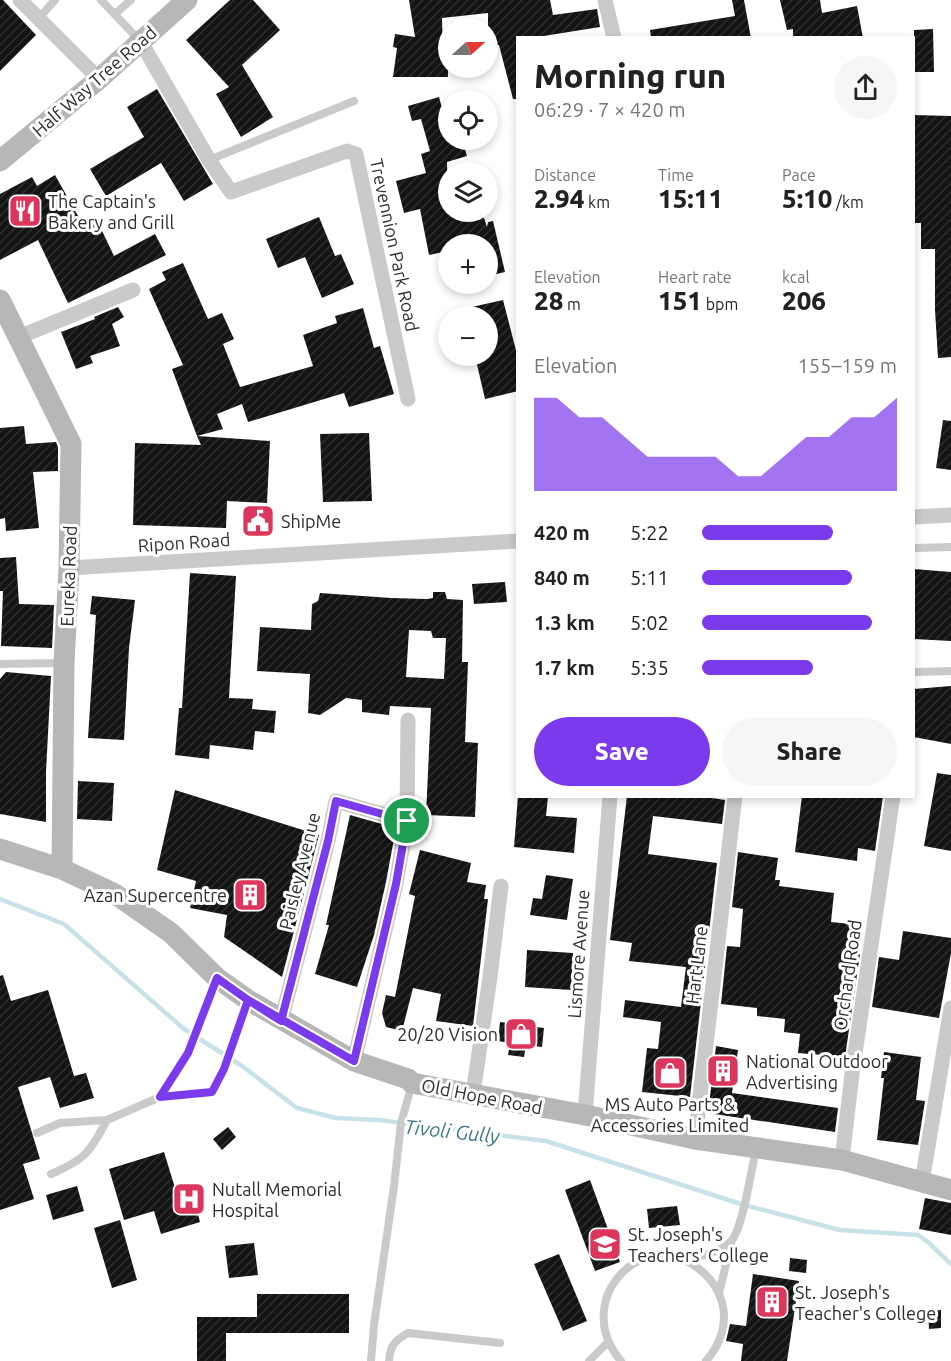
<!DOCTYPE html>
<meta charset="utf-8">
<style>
body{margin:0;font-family:Ubuntu,sans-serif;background:#f6f6f6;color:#222;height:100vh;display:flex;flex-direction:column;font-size:22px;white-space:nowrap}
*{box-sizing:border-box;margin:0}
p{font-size:20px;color:#767676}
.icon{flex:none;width:33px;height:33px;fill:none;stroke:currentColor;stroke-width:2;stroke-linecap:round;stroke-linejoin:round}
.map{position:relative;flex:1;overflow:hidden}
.details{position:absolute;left:516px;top:36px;width:399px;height:762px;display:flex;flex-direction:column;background:#fff;border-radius:0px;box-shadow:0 3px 9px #0003}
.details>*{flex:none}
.needle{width:39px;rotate:69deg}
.tools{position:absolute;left:438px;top:18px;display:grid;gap:12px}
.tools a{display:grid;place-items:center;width:60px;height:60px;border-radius:50%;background:#fff;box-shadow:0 3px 9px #0003;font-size:30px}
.pin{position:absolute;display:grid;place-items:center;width:51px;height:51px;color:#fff;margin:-26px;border:3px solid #fff;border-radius:50%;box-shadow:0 2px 6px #0007}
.round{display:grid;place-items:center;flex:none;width:63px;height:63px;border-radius:32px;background:#f6f6f6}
.summary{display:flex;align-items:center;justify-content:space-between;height:102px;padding:0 18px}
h1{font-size:33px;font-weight:800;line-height:45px}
.figures{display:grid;grid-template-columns:repeat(3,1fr);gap:9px;height:102px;padding:6px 18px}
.figures div{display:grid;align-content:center}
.figures b{font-size:26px;font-weight:800}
.figures small{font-size:16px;font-weight:400}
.figures p{font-size:16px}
.chart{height:168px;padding:12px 18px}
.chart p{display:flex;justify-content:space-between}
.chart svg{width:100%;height:108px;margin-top:6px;fill:#7c3aed;opacity:.7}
.cta{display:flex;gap:12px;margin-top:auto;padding:12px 18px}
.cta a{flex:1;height:69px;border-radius:36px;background:#7c3aed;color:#fff;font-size:24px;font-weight:800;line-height:69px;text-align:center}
.cta a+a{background:#f6f6f6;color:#222}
ul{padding:0 18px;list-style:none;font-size:20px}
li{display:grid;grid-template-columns:96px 72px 1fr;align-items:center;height:45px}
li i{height:15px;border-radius:8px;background:#7c3aed}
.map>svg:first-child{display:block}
</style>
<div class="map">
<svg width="951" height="1361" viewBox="0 0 951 1361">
<defs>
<pattern id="building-hatch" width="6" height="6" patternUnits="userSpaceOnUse" patternTransform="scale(1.5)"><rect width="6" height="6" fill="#141414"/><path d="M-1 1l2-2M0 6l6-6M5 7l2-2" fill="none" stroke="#2e2e2e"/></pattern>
</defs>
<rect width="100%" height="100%" fill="#fff"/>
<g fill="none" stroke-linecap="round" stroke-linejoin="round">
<!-- stream -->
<path stroke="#c8e2e9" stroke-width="4.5" d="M0,899L64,924L184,1029L242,1066L297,1108L336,1118L379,1120L546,1141L744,1205L840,1230L918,1235L928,1242L951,1264"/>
</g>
<!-- building -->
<path fill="url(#building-hatch)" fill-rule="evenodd" d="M0,0H3L36,35L0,71Z
M230,0H253L280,30L242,65L273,117L241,137L216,94L229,87L186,40Z
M409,0H550L553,15L597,9L600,27L531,38H518V99H513L499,45L488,47V13L442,18L443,57L448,55V77H393L397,48L393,47L395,34L415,37Z
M732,0H744L751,38H651L650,30L735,16Z
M780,0H820L822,13L857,6L863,38H793V29L787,30Z
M933,29L934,72H914V30Z
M157,89L213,184L184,201L161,163L106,196L90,169L144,137L127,107Z
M439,97L448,130V140H462L467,156L447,162L448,212H482L487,227L488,222L493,221L505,272L488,276V244H448V251L429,255L420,209L404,213L396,181L426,173L421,154L430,151L421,119L412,121L408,106Z
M914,115L951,116V357L938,358L935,310V249H921V223H914Z
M55,175L82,223L95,216L114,256L155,234L166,255L68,303L38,240L0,260V194L32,177L37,186Z
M319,217L335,256L341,254L354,284L322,298L305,257L278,268L266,239Z
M183,263L208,319L222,313L234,339L223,344L240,387L313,366L303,335L337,323L335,316L363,308L374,348L380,346L394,394L349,407L344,393L248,422L242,404L217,414L223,429L197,436L172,369L183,365L149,289L166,280L162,272Z
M503,300L518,358V391L485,399L475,356H488V316H455L454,311Z
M118,307L124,317L112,324L120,346L90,356L93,363L76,369L61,332L95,319L94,317Z
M943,420L951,421V470L936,468Z
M24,426L26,444L56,442L58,447V471L33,472L39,528L6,531L5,518L0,519V428Z
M369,433L372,501L323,502L320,434Z
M197,436L270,441L267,503L227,501L226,528L133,525L135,443L201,445Z
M16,557L19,604L54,605L52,648L1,646L3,591H0V558Z
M914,569L951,572V641L914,639Z
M190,573L236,576L229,698L253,699L252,709L276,711L274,733L255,731L253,750L210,745L209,759L175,755L179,708H182Z
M505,582L507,602L474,604L472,584Z
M433,592H445L447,599L463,600L462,662H468L465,742L478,743L475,817L426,815L431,708L390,706L389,715L362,712V700L346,698L320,715L308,713L310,674L257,671L260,627L311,630L312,604L318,601L320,593L391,598L427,599L433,598ZM409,630L431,631L433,638H446L444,679L406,677Z
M92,596L135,600L129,648L124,740L88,738L96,615L90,614Z
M6,672L51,676L46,772V822L0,814V679Z
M951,686V744L914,737V689Z
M937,773L951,775V851L924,846Z
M78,781L114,783L112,821L77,819Z
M175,790L319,835L282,977L224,937L227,915L190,908L196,881L157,870Z
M518,796H548L546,816L577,818L574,853L514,847Z
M627,796H699L725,800L722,824L653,816L648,854L717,863L690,1097L642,1092L647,1048L658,1049L661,1022L623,1017L625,1000L681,1007L686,967L629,961L632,943L610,940Z
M802,796H883L875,851L858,848L857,861L795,852Z
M350,815L396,828L386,882L374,935L357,987L315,974L329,925H326Z
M420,850L471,863L467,882L486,885L484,899H488L473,1026L436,1021L441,994L413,988L402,1031L386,1027L382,1013L386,995L395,997L415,896L409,894Z
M738,852L778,858L775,880H780L779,886L834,893L831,922L851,924L848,953L860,954L845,1057L798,1053L800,1034L784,1032L785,1019L757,1016V1008L721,1004L727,946L740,947L743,909L732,907Z
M546,875L573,879L567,920L530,915L533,898L542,899Z
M903,931L951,938V953L939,1018L872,1007L879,957L899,960Z
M527,950L573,953L571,990L525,987Z
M3,975L11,1001L48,990L74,1076L86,1073L94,1098L60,1108L50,1077L18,1087L40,1159L23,1164L34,1199L0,1210V976Z
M500,1022L544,1028L542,1047L526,1045L524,1057L508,1055L510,1043L498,1041Z
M716,1046L738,1050L732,1093L838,1108L835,1132L708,1113Z
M884,1052L921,1057L916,1100L925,1101L918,1145L877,1140L884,1078H881Z
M228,1127L236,1137L222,1150L213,1139Z
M164,1152L180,1204L194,1200L200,1222L161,1234L154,1211L124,1220L109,1169Z
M590,1180L620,1262L595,1271L565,1190Z
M77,1186L84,1211L53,1220L46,1195Z
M925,1198L951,1203V1235L919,1229Z
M677,1206L680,1225L649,1228L647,1209Z
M120,1220L137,1280L112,1288L94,1228Z
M254,1243L258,1275L229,1278L225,1246Z
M559,1254L587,1321L563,1331L534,1264Z
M790,1258L807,1260L806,1273L789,1271Z
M753,1274L799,1281L787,1361H741L743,1344L726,1341L730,1324L746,1326Z
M257,1294H349V1333H226V1361H197V1317H257Z
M941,1310V1328L929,1329L928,1311Z"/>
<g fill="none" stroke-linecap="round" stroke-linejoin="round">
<!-- lane -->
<path stroke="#cacaca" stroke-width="8" d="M101,0L139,40
M115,14L131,0
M39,18L55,0
M209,160L354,101
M914,548L951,547
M0,664L62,663
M914,672L951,671
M160,1097L188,1053L216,980
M37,1133L60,1123L107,1120L160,1097L188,1093L212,1092L224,1069L248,1001
M51,1174C86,1159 89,1153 107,1120
M685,1260C699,1256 722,1253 732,1240C743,1227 752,1167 756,1148
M719,1293L732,1240
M371,1361L374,1325L394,1186L401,1123L412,1084
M389,1361C390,1346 394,1341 408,1333L500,1343
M589,1361L608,1342
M621,1361C570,1301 642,1224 699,1269C711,1278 718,1288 722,1302C728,1324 720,1345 706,1361"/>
<!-- street -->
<path stroke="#cacaca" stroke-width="15" d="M20,0L99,79
M605,0L614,38
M141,42L209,160L231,192L347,151L356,154L408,399
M19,337L133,290
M914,517L951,515
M69,568L518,541
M281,1021L328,841L336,801L407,821
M354,1061L396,884L407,821L408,720
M473,1094L490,977L501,886
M585,1115L610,796
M695,1139L735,796
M842,1160L852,1074L893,796
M922,1182L951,1008"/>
<!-- secondary -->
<path stroke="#b7b7b7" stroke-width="21" d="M0,161L99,79L187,0
M0,300L71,444L69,568L64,663L62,869
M0,849L62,869L115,894L171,933L217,978L248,1000L354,1061L408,1079L412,1083L585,1115L695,1139L842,1160L951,1190"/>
</g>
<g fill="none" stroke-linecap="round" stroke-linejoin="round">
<!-- route casing -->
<g stroke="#fff" stroke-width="12">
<path id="route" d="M407,821L336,801L328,841L281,1021L248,1000L217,978L188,1053L160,1097L212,1092L224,1069L248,1000L354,1061L396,884L407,821"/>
</g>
<!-- route -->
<use href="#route" stroke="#7c3aed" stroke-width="8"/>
</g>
<!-- icons -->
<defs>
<g id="restaurant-square" transform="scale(1.725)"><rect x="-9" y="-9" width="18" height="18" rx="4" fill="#dd365c" stroke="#fff"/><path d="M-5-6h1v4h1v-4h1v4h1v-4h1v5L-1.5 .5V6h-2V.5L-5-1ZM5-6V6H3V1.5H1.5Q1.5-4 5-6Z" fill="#fff"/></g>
<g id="civic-square" transform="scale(1.725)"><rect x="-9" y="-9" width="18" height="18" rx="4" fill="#dd365c" stroke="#fff"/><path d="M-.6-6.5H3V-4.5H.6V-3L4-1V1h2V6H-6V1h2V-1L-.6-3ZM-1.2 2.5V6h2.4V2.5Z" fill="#fff"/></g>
<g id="building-square" transform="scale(1.725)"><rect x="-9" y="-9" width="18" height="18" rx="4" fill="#dd365c" stroke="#fff"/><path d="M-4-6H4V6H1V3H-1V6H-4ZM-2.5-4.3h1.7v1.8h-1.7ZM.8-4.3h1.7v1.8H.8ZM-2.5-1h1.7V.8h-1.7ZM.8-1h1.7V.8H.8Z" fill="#fff"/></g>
<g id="shop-square" transform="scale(1.725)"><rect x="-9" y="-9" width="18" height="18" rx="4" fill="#dd365c" stroke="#fff"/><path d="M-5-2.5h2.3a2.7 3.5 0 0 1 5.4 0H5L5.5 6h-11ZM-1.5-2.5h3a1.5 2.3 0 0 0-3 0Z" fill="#fff"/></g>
<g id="hospital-square" transform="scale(1.725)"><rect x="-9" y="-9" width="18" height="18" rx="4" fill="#dd365c" stroke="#fff"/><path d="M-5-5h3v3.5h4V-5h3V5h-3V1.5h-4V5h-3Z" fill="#fff"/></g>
<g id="school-square" transform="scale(1.725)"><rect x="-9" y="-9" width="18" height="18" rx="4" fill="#dd365c" stroke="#fff"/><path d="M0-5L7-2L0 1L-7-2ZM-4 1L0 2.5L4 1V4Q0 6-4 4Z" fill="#fff"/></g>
</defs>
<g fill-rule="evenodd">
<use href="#restaurant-square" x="25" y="211"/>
<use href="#civic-square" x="258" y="521"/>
<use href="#building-square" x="250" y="895"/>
<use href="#shop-square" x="521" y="1034"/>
<use href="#building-square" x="723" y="1071"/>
<use href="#shop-square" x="670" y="1073"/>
<use href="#hospital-square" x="189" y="1199"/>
<use href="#school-square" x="605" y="1244"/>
<use href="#building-square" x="772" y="1302"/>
</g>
<g text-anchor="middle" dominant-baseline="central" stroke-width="6" stroke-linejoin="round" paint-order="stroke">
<!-- street labels -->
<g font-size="18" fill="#2d2d2d" stroke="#fff">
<text transform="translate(94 81) rotate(-41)">Half Way Tree Road</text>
<text transform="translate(395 245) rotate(78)">Trevennion Park Road</text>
<text transform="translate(184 542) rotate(-4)">Ripon Road</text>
<text transform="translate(68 576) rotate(-88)">Eureka Road</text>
<text transform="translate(299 871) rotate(-76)">Paisley Avenue</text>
<text transform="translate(578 954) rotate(-86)">Lismore Avenue</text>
<text transform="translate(696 965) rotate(-83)">Hart Lane</text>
<text transform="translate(847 975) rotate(-82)">Orchard Road</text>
<text transform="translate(482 1096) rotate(11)">Old Hope Road</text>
</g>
<!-- poi labels -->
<g font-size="18" fill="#2d2d2d" stroke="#fff" text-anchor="start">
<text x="48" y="201">The Captain's<tspan x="48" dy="21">Bakery and Grill</tspan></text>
<text x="281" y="521">ShipMe</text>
<text x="227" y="895" text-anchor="end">Azan Supercentre</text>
<text x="498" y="1034" text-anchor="end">20/20 Vision</text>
<text x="746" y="1061">National Outdoor<tspan x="746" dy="21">Advertising</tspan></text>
<text x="670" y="1104" text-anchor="middle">MS Auto Parts &amp;<tspan x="670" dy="21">Accessories Limited</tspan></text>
<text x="212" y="1189">Nutall Memorial<tspan x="212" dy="21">Hospital</tspan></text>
<text x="628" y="1234">St. Joseph's<tspan x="628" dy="21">Teachers' College</tspan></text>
<text x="795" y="1292">St. Joseph's<tspan x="795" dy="21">Teacher's College</tspan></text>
</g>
<!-- water labels -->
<g font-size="20" font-style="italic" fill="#3f798b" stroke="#fff">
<text transform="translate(452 1131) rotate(6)">Tivoli Gully</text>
</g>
</g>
</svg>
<div class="tools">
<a><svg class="needle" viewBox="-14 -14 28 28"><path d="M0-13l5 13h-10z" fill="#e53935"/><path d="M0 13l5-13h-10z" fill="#767676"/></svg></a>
<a><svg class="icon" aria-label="locate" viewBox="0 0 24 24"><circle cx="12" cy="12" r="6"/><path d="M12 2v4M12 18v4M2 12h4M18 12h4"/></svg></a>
<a><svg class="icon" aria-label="layers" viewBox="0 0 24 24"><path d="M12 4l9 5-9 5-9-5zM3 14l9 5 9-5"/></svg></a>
<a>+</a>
<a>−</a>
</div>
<div class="pin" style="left:407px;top:821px;background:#1e9e55"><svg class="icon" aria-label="arrive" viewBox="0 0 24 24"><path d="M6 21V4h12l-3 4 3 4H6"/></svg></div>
<section class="details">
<div class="summary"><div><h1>Morning run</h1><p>06:29 · 7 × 420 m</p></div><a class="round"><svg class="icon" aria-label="share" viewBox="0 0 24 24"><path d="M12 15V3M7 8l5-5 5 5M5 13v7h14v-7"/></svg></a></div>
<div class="figures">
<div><p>Distance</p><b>2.94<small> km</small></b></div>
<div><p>Time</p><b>15:11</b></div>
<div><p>Pace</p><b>5:10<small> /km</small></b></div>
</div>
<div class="figures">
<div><p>Elevation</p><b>28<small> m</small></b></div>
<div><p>Heart rate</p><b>151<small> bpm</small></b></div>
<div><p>kcal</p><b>206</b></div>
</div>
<div class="chart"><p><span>Elevation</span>155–159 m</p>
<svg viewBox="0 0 160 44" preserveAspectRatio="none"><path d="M0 44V6L10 6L20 14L30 14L40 22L50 30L60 30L70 30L80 30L90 38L100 38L110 30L120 22L130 22L140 14L150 14L160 6V44z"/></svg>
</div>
<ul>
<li><b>420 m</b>5:22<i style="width:67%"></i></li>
<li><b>840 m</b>5:11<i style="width:77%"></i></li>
<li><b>1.3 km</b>5:02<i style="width:87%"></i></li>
<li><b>1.7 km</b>5:35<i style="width:57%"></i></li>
</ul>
<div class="cta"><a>Save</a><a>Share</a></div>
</section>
</div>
